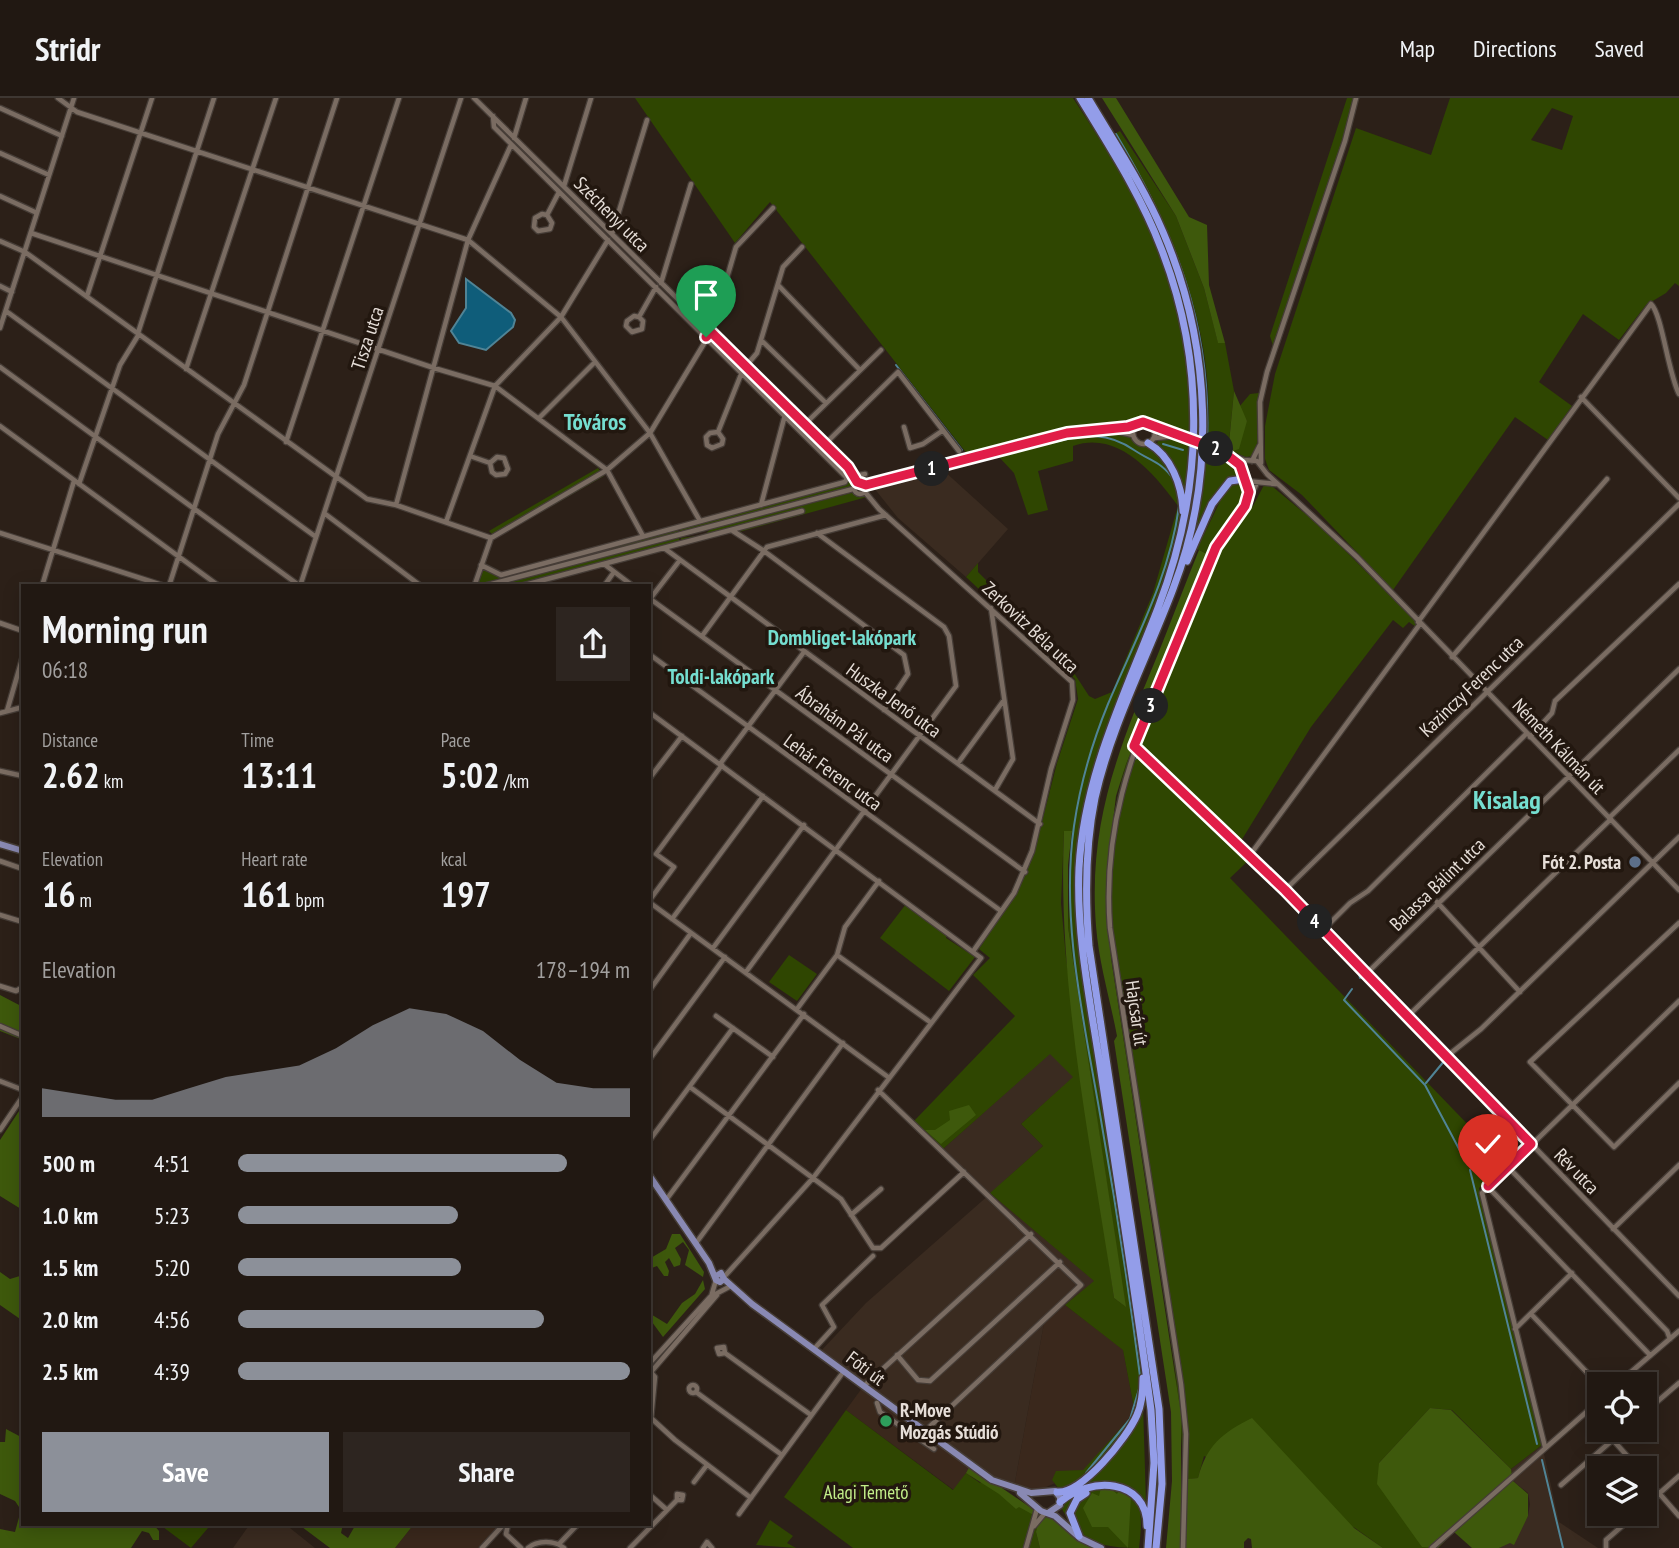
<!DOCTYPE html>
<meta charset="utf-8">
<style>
body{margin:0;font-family:"PT Sans Narrow",sans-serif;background:#2d2520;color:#f1f3f6;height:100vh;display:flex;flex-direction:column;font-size:26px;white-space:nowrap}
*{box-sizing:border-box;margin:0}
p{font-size:23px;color:#a2a09f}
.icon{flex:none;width:38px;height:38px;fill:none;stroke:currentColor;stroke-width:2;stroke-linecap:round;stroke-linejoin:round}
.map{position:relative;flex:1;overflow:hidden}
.details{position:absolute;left:21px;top:486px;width:630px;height:942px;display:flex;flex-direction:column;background:#211812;border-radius:0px;box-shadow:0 4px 18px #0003,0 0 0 2px #3e3732}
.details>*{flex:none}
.controls{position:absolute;left:1587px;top:1274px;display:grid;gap:14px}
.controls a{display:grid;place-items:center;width:70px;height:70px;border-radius:0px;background:#211812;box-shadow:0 4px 18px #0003,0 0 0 2px #3e3732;font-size:35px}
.pin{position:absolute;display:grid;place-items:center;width:60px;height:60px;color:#fff;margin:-72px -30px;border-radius:50% 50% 50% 0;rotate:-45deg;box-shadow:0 0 7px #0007}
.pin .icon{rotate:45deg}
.km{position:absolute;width:35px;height:35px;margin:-18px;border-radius:50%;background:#222;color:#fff;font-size:19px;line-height:35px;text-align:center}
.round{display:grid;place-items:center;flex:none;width:74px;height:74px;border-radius:0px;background:#2d2520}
.head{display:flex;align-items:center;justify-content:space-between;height:119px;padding:0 21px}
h1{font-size:38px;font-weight:700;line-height:52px}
.stats{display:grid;grid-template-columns:repeat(3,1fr);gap:10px;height:119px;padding:7px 21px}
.stats div{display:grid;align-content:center}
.stats b{font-size:35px;font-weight:700}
.stats small{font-size:19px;font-weight:400}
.stats p{font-size:19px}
.chart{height:196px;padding:14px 21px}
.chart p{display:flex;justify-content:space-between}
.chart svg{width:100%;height:126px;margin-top:7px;fill:#8c9099;opacity:.7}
.cta{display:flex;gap:14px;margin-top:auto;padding:14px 21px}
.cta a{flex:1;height:80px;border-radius:0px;background:#8c9099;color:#fff;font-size:28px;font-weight:700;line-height:80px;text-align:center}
.cta a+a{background:#2d2520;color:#f1f3f6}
ul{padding:0 21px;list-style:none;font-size:23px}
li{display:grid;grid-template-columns:112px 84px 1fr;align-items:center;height:52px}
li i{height:18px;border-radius:9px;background:#8c9099}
header{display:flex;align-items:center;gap:42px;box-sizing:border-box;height:98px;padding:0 35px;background:#211812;border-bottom:2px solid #3e3732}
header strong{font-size:33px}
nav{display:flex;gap:38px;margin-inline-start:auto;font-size:24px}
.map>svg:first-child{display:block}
</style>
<header>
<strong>Stridr</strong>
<nav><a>Map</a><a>Directions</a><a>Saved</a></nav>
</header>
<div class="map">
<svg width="1679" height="1450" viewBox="0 0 1679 1450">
<rect width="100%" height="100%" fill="#2c2018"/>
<!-- built -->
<path fill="#3a281c" d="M1065,1207L1123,1251L1134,1310L1129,1321L1083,1373L1037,1393L1014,1389L1044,1225Z
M865,1286L972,1366L966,1401L846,1312Z
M414,1426H500L478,1450H395Z"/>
<!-- industrial -->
<path fill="#3a2b20" d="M943,372L1008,431L966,479L898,420L874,390Z
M1050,955L1074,979L1021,1026L1043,1048L991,1095L1095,1183L1044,1225L1014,1389L993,1381L820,1254L866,1205L990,1096L943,1051Z
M1542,1347L1559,1424L1598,1450H1499L1516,1440L1528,1418L1530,1406L1528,1395L1513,1383L1511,1371Z
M250,1426H285L315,1450H233Z"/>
<!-- green -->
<path fill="#2f4601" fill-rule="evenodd" d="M635,0H1073C1126,81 1179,164 1188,263C1191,288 1190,313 1191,338L1158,327L1146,318L1048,337L968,357L770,104L735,145Z
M1347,0H1353L1344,43L1274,251L1270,238Z
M1450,0H1679V188L1675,185L1666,195L1646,207L1619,242L1583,216L1539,284L1572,308L1548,342L1515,319L1393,492L1302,397L1269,372L1265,361V328L1275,276L1356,30L1431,57ZM1552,10L1573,18L1562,52L1531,42Z
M1120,33L1176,118L1204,190L1218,244L1225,245L1234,293L1229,344L1247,323L1239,309L1250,296L1259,295V339L1253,358L1246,359L1209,344L1212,339L1208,338C1215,227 1171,129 1116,35Z
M1093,334L1130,337L1137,346L1150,348L1171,372L1181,409L1179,435L1158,504L1128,581L1077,770L1092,931L1143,1276C1139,1319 1103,1381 1059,1391L1052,1382L1056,1373L1083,1372L1129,1321L1134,1310L1123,1252L1065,1207L1094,1183L990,1095L1043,1048L1021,1026L1073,979L1050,956L943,1051L914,1023L1015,918L973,877L990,860L979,851L1015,796L1034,755L1057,665L1078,601L1075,581L966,479L978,465V474L1065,561L1089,598L1095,601L1112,594L1153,495L1178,408C1154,375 1118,332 1073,348V363L1038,373L1048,412L1028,417L1014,375L999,359L943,372L1043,344ZM1064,733L1072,734L1068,829L1125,1208L1114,1200L1066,860L1061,805Z
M1160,340L1191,344L1186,405L1180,378L1157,345Z
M1209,350L1240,368V374L1228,383L1193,442Z
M598,370L604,378L496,440L489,433Z
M855,378L859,383L855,388L680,434L679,429L847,384Z
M1243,384L1246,386C1243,416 1222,430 1211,458L1216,460L1227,437L1253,408L1264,387L1273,389L1303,414H1307L1417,525L1416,529L1409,524L1403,530L1393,522L1311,629L1241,743L1251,751L1246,758L1249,762L1230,780L1505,1065L1479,1090L1542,1347L1511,1371L1452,1312L1430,1310L1379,1365L1422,1448L1437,1450H1383L1355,1430L1204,1358L1198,1380L1183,1382C1183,1312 1171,1245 1161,1176C1150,1108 1139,1039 1128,971C1112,864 1094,773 1126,666L1211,458L1197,451L1225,393L1232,386Z
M859,393L867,396L879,415L867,399L739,434L737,430L682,444L681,440L704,437L711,431Z
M677,431L678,434L472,488L483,471L502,478Z
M679,440L680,445L514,488H493Z
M906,806L947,837L946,840L975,859L949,893L880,840Z
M789,857L817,876L797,903L769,884Z
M1143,1306L1146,1405C1129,1377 1105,1386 1078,1390L1100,1370Z
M846,1312L953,1392L966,1375L980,1385L985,1380L1040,1421L1036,1434L1040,1450H853L784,1399Z
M1102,1389C1145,1390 1143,1416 1139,1450C1104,1450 1079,1445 1062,1411L1069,1400Z
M770,1422L793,1438L787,1445L796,1450L756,1447Z
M159,1426H202L208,1430L191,1450Z"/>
<!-- forest -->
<path fill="#3e590c" d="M1102,0H1116L1189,119L1207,127L1209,187L1225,245H1218L1204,190L1176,118Z
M1234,293L1247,323L1239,351L1233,353L1229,345Z
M1199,452L1211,458L1126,666L1116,698L1106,782L1111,860L1181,1316V1450H1166L1172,1383L1171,1314L1114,943L1117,938C1110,901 1099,866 1096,828C1088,723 1119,650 1158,556C1172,521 1185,486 1199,452Z
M1064,733H1072L1068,767V829L1126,1209L1114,1200C1091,1046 1057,889 1064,733Z
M0,897L23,909V942L0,933Z
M23,1007V1108L21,1111L0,1098V1042Z
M969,1007L976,1017L941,1046L925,1032H935L950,1022L949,1013Z
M672,1136H680L704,1174L703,1179L685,1167L689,1152L683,1144L675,1150L681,1161L680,1167L674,1169L669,1160L665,1164L669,1173L668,1178H664L657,1168L649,1171V1161L666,1151Z
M0,1174L10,1181L23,1177V1223L0,1207Z
M703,1182L705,1191L663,1239L649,1220V1215L667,1226L682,1205L695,1196Z
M1430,1310L1451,1312L1511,1371L1513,1383L1528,1396V1418L1514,1447L1510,1445L1499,1450H1472L1454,1434L1438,1450L1422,1449L1377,1386L1379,1365Z
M1252,1320L1354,1430L1383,1450H1252L1251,1441L1248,1440L1244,1444V1450H1184L1188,1381L1198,1380C1207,1347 1222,1335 1252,1320Z
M6,1331L23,1340V1426H153L159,1433V1442H153L149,1435L142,1433L131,1450H0V1431L15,1434L21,1412L15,1403L0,1396V1344H5Z
M970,1368L1037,1414L1054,1418L1093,1450H1040L1036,1434L1039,1420L1019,1409L1016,1411L999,1396L966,1375Z
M1101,1390H1110L1117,1396L1120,1391L1131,1398L1128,1450L1108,1429H1092L1083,1410L1092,1395L1099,1398Z
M298,1426H343L341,1435L348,1440L356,1426H414L395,1450H330Z"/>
<!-- water -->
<path fill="#0f5d7a" stroke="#508496" stroke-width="2" d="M466,181L511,215L515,222L513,229L486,252L459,245L451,233L466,210Z"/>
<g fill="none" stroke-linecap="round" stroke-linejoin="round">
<!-- stream -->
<path stroke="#508496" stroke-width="2" d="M1116,36C1175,135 1212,227 1207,345
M896,267L962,352
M1054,344C1085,336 1108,334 1134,352C1150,363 1161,363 1174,382
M1163,346L1183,352
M1207,363V351
M1135,661L1139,657L1214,726
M1253,765L1358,872L1360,880
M1352,891L1344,902L1425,987L1466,1064
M1426,985L1445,962
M1470,1072L1537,1346
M1140,1278C1129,1193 1116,1107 1101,1022C1085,927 1060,825 1074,728C1080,687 1092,645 1108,606C1135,542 1170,478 1179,408
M1542,1362L1563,1450
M1086,1375L1130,1321L1139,1291"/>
<!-- minor casing -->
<g stroke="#463d37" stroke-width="7">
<path id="minor" d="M58,0L77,14L468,142L561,219L650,335L700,423
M474,0L848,369L857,384
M0,10L62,38
M514,40L526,0
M0,55L49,77
M564,88L591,0
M0,98L37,115
M547,117L552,125L550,131L538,133L534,129L535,120L542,116L547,117L559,94
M31,135L434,270L495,288L607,372L643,438
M612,136L647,22
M0,143L25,154L367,401L396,407L491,440
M661,185L691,86
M778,187L860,272
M0,188L12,194
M87,198L152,0
M6,213L316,439
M639,219L643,223L642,231L632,234L626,228L627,223L634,218L639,219L656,189
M0,230L74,0
M138,235L214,0
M761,242L826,305
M746,268L757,255L783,169L802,149
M0,269L300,488
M186,271L276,0
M1581,299L1679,400
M539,320L595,264
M1133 335a11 11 0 1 1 22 0a11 11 0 1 1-22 0Z
M805,326L881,252
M0,328L219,488
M904,329L910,350L923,346L942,333
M1155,330L1188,341
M1116,333L1133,337
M718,334L723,341L722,346L712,350L707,347L706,339L710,335L718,334L742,274
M1155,340L1174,338
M286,344L399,0
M825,346L898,274L959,353
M1209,348L1244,362L1257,363L1267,376L1357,459L1679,792
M470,358L490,365L492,374L496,377L505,376L508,371L504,360L497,359L490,365
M1229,358L1240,367L1246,383L1276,386
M1252,363L1260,347
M1261,365L1260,304L1267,274L1345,43L1356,0
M855,378L865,376
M854 390a6 6 0 1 1 12 0a6 6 0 1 1-12 0Z
M79,386L120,267L139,236
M866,387L1067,336L1135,328
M865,394L879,411L1072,584L1073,602L1051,671L1032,753L1014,795L974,852
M1246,404L1247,385
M396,407L468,142L511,47
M761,407L785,317
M324,415L421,488
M446,424L495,288L561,219L608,142
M733,433L764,453L904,557L908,576L884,612
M0,435L165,488
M664,450L1040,726
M604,466L633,488
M481,467L501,477L845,384L847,380L494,29L493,18
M475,486L491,440L607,372L650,335L711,234L736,149L773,110
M42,488L74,383
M169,488L218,336L244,287L337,0
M300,488L461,0
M484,488L853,391
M521,488L802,413
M604,488L614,474
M649,500L1025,774
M650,501L680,462
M991,510L1013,661L995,692
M1418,524L1651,206C1662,216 1668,275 1679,296
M0,525L23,533
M702,538L767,449L886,417
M649,556L1001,813
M1452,559L1607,381
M7,613L23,558
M649,614L981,860L813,1080L724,1179
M0,615L23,609
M1530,639L1552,615L1555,603L1679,486
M1134,648L1285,792L1679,1198
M958,665L1004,602
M720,666L804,554
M0,673L23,678
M649,681L682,638
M1609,720L1679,652
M1250,757L1420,526
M0,763L23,771
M1285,792L1679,406
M649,803L674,769L656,756L722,667
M649,804L888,979
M1437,804L1520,894
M0,817L23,824
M672,821L763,698
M1679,825L1530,964L1614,1049L1679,985
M1323,832L1350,805L1368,793L1527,635
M713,850L804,727
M837,857L930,924
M746,874L956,588L949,538L944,529L817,435
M1366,876L1679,571
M0,888L16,893L23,889
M649,893L691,835
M797,911L837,857L845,829L879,783
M716,918L773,959
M1407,919L1611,721
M0,928L23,938
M1446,959L1481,931L1679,739
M649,962L725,859
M0,983L23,992
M690,989L841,1101L873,1150H881L964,1074
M878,992L1081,1187L925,1333
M0,1032L23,998
M649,1043L733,930
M1508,1069L1667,1233L1670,1241
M1488,1089L1650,1257
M666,1102L804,916
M851,1117L881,1091
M1613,1131L1679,1067
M696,1145L843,945
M711,1199L716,1182
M1531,1216L1600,1288
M1515,1231L1572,1175
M814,1251L834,1229L822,1207L873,1158
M725,1255L719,1256L717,1250L724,1249L725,1255L811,1317
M897,1257L918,1282L930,1283L1060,1164
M649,1266L710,1199L729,1189
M649,1272L655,1279L651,1320L675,1342L751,1400
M651,1274L717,1197
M1617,1286L1679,1233
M689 1291a4 4 0 1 1 8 0a4 4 0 1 1-8 0Z
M864,1288L1031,1136
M696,1294L782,1357
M877,1305L880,1314L934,1351
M1645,1314L1679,1285
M1613,1342L1638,1370
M1545,1349L1482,1095L1679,903
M1645,1379L1679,1418
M694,1384L707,1367
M1561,1387L1624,1332
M649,1396L667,1412
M1645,1408L1679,1378
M739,1416L844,1273
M508,1426L506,1436L521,1450
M1034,1428L1045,1415
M559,1446L578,1426
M482,1450L504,1426
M528,1450C537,1442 555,1442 564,1450
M630,1450L677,1402H682L683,1397L677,1396V1402
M703,1450L707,1444L712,1450
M1026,1450L1037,1411
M1183,1450L1186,1336L1181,1286L1110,830C1102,724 1134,651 1172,556C1187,521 1199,482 1217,448C1229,425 1247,409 1257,385
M1432,1450L1600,1302
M1606,1450V1442L1636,1416"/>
</g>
<!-- major casing -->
<g stroke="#463d37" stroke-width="9">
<path id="major" d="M0,746L23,753
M649,1077L709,1165L716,1182L720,1184L724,1181L721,1175L716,1178
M724,1181L752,1206L992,1382L1031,1395L1055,1393L1060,1399V1407L1048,1415
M1020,1395L1041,1413L1055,1418L1080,1440L1101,1450"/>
</g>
<!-- highway casing -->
<g stroke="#463d37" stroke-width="10">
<path id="highway" d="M1080,0C1109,48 1141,97 1161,150C1207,267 1203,393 1158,510C1125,596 1084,677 1079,770C1076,838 1091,907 1101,974C1118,1086 1136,1199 1151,1312L1154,1365L1148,1450
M1088,0C1114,44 1143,87 1163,134C1211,246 1217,377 1173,491C1147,560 1111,628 1095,700C1085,749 1085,799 1089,848L1159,1311L1162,1386L1156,1450
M1148,345C1171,358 1182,387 1183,413
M1187,463L1212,406L1230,383L1244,381
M1057,1394C1082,1396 1127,1340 1137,1317C1142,1306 1143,1293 1143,1280
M1060,1404C1090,1378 1147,1380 1147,1428
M1079,1438L1070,1415L1077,1401L1086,1395"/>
</g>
<!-- minor -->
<use href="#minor" stroke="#7a6c62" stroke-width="4.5"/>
<!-- major -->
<use href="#major" stroke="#8989b3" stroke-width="6"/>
<!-- highway -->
<use href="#highway" stroke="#939de9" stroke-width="7"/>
<!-- minor-bridge casing -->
<g stroke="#463d37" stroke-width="7" stroke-linecap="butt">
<path id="minor-bridge" d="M1188,341L1209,348"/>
</g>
<!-- minor-bridge -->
<use href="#minor-bridge" stroke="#7a6c62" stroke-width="4.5"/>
</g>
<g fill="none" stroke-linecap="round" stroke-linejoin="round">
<!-- route casing -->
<g stroke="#fff" stroke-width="14">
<path id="route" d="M706,239L711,234L848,369L857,384L866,387L1067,335L1128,329L1143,324L1222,353L1240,367L1249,394L1245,408L1216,449L1134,648L1285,792L1531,1046L1488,1088"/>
</g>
<!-- route -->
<use href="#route" stroke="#e11d48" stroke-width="9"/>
</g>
<!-- markers -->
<circle fill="#5c6f8a" stroke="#22170f" stroke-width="2.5" cx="1635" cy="764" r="7"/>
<circle fill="#2e9e5b" stroke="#22170f" stroke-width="2.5" cx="886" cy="1323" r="7"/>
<g text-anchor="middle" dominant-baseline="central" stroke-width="7" stroke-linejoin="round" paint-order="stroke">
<!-- street labels -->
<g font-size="19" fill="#e6ded8" stroke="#22170f">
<text transform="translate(612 116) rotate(45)">Széchenyi utca</text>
<text transform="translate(367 240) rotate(-72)">Tisza utca</text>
<text transform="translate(1031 529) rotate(43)">Zerkovitz Béla utca</text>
<text transform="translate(1471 588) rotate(-44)">Kazinczy Ferenc utca</text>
<text transform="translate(894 602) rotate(36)">Huszka Jenő utca</text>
<text transform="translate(845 626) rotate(36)">Ábrahám Pál utca</text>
<text transform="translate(1559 648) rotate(46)">Németh Kálmán út</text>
<text transform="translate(833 674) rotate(36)">Lehár Ferenc utca</text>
<text transform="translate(1437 786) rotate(-44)">Balassa Bálint utca</text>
<text transform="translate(1137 915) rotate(82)">Hajcsár út</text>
<text transform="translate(1577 1073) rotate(46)">Rév utca</text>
<text transform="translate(866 1270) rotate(37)">Fóti út</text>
</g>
<!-- poi labels -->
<g font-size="19" font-weight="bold" fill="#e6ded8" stroke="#22170f" text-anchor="end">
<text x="1621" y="764">Fót 2. Posta</text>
<text x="900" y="1312" text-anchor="start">R-Move<tspan x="900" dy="22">Mozgás Stúdió</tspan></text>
</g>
<!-- park labels -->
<g font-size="19" fill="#c2ed89" stroke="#22170f">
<text x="866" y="1394">Alagi Temető</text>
</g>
<!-- neighbourhood labels -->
<g font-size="21" font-weight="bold" fill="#75ded0" stroke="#22170f">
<text x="842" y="539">Dombliget-lakópark</text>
<text x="721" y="578">Toldi-lakópark</text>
</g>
<!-- quarter labels -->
<g font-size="23" font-weight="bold" fill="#75ded0" stroke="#22170f">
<text x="595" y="323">Tóváros</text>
</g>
<!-- district labels -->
<g font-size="26" font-weight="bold" fill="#75ded0" stroke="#22170f">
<text x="1507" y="701">Kisalag</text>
</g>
</g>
</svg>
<div class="controls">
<a><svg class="icon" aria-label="locate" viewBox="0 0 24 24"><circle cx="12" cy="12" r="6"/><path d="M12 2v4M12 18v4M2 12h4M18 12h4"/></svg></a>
<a><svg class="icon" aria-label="layers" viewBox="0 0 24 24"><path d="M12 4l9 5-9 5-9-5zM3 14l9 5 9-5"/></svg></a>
</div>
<div class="pin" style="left:706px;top:239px;background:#1e9e55"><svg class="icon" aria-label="arrive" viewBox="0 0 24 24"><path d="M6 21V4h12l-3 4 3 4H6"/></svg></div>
<div class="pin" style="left:1488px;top:1088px;background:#d93025"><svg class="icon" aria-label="check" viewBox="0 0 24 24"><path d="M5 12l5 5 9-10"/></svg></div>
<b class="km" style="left:932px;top:371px">1</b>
<b class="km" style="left:1216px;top:351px">2</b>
<b class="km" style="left:1151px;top:608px">3</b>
<b class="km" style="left:1315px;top:824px">4</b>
<section class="details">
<div class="head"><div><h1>Morning run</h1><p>06:18</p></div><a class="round"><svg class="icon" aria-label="share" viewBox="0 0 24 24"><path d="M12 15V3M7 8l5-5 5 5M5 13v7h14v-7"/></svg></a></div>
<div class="stats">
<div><p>Distance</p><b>2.62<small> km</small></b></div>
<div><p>Time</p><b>13:11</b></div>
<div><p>Pace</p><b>5:02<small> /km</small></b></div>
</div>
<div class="stats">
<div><p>Elevation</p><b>16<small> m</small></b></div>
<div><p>Heart rate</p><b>161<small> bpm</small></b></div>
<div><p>kcal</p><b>197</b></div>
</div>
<div class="chart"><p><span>Elevation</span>178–194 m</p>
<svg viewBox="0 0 160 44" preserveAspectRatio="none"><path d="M0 44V34L10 36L20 38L30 38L40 34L50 30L60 28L70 26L80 20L90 12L100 6L110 8L120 14L130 24L140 32L150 34L160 34V44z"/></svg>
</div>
<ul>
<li><b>500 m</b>4:51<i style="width:84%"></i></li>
<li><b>1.0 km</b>5:23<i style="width:56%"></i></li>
<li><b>1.5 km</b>5:20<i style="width:57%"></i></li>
<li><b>2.0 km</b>4:56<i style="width:78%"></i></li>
<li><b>2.5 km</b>4:39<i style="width:100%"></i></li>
</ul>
<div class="cta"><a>Save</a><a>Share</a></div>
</section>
</div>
